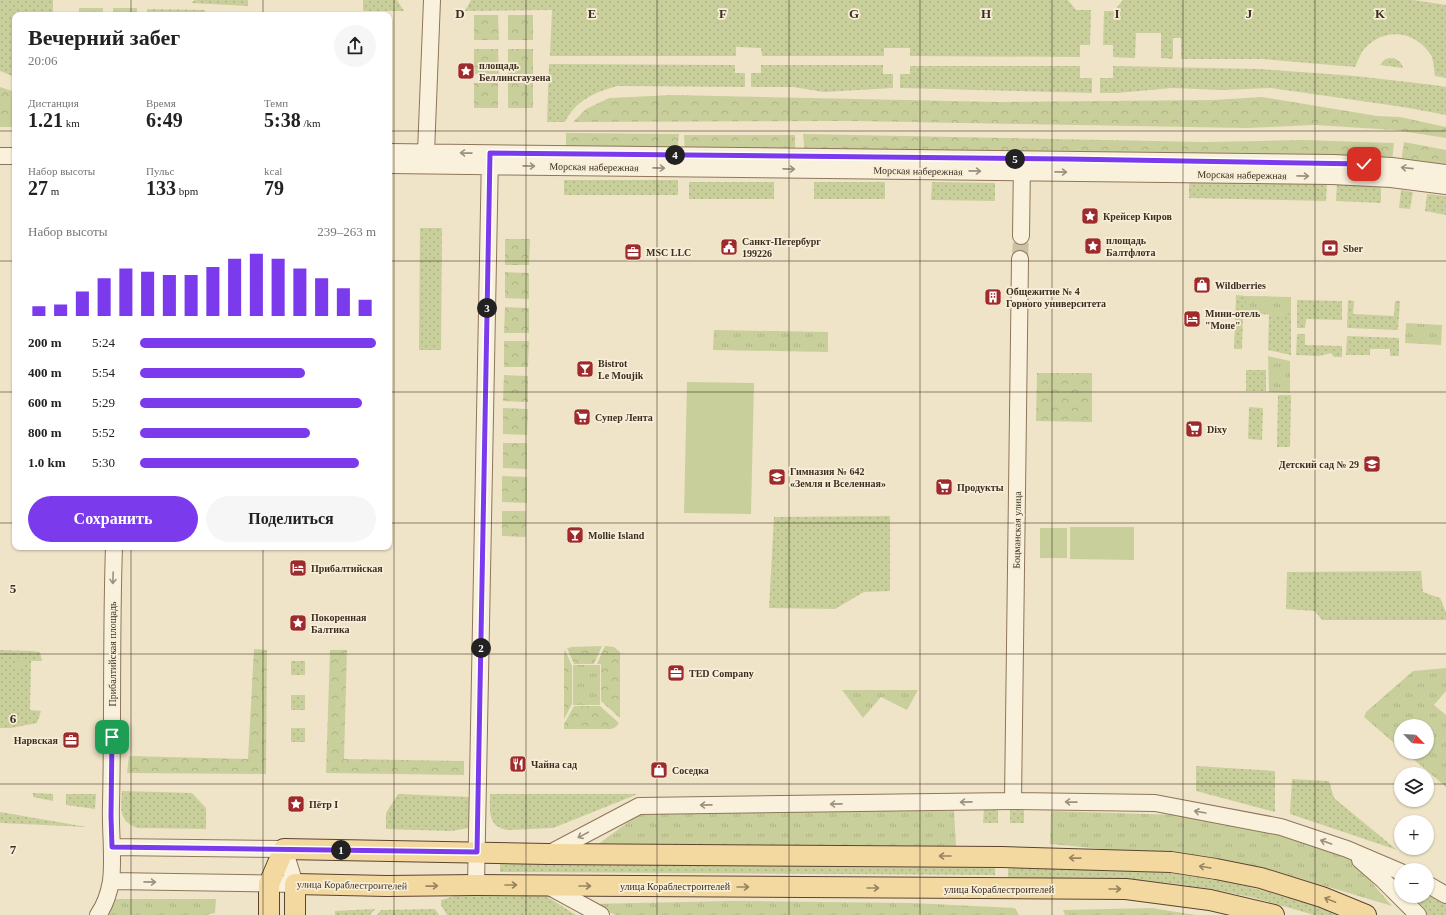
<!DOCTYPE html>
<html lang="ru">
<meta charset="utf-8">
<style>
body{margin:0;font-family:Georgia,serif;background:#f6f6f6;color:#222;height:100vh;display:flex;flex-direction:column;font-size:15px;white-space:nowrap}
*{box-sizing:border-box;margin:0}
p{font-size:13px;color:#767676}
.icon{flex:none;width:22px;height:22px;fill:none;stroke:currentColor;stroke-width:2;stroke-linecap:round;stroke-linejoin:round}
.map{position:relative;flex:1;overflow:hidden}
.panel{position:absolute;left:12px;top:12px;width:380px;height:538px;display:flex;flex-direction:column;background:#fff;border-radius:8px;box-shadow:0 1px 3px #0004}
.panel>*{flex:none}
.needle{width:26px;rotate:115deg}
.tools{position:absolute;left:1394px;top:719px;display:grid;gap:8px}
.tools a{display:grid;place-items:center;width:40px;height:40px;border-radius:50%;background:#fff;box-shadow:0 1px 3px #0004;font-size:20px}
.pin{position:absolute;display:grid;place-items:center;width:34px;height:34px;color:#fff;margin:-17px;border-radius:8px;box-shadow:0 2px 6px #0006}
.km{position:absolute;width:20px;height:20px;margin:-10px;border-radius:50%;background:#222;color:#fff;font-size:11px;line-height:20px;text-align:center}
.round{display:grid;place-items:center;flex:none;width:42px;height:42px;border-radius:21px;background:#f6f6f6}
.headline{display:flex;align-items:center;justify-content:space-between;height:68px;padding:0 16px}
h1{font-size:22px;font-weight:700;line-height:30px}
.figures{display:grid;grid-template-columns:repeat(3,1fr);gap:6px;height:68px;padding:4px 16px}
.figures div{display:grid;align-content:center}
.figures b{font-size:20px;font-weight:700}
.figures small{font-size:11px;font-weight:400}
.figures p{font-size:11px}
.chart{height:112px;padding:8px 16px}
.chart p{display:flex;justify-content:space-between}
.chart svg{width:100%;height:72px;margin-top:4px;stroke:#7c3aed;stroke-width:6}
.cta{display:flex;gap:8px;margin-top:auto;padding:8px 16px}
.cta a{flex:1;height:46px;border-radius:24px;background:#7c3aed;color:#fff;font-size:16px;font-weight:700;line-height:46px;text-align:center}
.cta a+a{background:#f6f6f6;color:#222}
ul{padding:0 16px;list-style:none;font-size:13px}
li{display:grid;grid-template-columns:64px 48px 1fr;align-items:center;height:30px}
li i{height:10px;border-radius:5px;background:#7c3aed}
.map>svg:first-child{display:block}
</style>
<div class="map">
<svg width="1446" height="915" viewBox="0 0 1446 915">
<defs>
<pattern id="grass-dots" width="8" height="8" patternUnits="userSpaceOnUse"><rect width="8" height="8" fill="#c9cf9b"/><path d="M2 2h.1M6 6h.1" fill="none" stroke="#aeb285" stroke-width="1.8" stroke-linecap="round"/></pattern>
<pattern id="forest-crowns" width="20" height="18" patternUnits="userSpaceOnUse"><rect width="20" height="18" fill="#c9cf9b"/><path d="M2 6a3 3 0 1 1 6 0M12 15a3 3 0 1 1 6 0" fill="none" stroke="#aeb285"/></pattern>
<pattern id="park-tufts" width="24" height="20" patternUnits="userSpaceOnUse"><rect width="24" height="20" fill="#c9cf9b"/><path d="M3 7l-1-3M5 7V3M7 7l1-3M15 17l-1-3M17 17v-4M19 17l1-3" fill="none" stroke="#aeb285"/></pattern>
</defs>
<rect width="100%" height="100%" fill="#f0e4c8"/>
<!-- grass -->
<path fill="url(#grass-dots)" d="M0,0H53V15H15V77L0,71Z
M195,0H248V6L191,3Z
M363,0H397L404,11H363Z
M471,0H1068L1076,10H1091L1090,45H1080V57L910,56V48H884V56H762L761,48L736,47V56H550L552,10L465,11Z
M1123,0H1413L1446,5V78L1435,76C1434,70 1434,61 1431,55C1415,31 1386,27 1365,48C1361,52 1358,61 1355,67L1262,59H1181V38H1173V59L1161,58V33H1136L1135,58L1113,57V45H1103L1104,11H1114Z
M147,9L205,10V15H147Z
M1389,58C1397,58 1401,61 1403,68L1380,65L1384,60Z
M549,64L735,65V73H745V87L617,86C595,92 575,101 565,122H547Z
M761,65H883V74H893V88L824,92L793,87H751V73H761Z
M910,66H1080V78H1092V93L900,88V74H910Z
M1113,66L1260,69L1355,76L1434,85L1446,87V115L1403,107L1271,88L1222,90L1172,88L1117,93H1100V78H1113Z
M1189,179L1327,182L1326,201L1189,198Z
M564,180H678V195H564Z
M689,182H774V199H689Z
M814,182H885V199H814Z
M932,182L995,183V201L931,200Z
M1337,183L1381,185V203L1336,201Z
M1401,190L1413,192L1410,209L1399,208Z
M1427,194L1446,196V215L1425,211Z
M420,228H442L441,350H419Z
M1236,295L1246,296V314H1243L1242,349H1234Z
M1297,300L1342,301V320L1306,319L1305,328H1297Z
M1348,300L1354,301L1353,314L1394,316L1395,301H1400L1398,330L1347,328Z
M1269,314L1291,315V355L1268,350Z
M1297,334H1305V345L1342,346V357H1334L1331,353L1319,356L1296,355Z
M1347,336L1399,338V356H1390V349H1370V355H1346Z
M1246,370H1266V391H1246Z
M1278,395H1291L1290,447H1277Z
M1249,407L1263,408L1262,440L1248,439Z
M890,516V591L864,592L835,609L769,608L774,517Z
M1421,571L1423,592L1440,598L1446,612V620H1322L1315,611L1286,609L1287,572Z
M0,650L32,651L40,652L42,661H31L30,710L41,711L37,723L11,728H0Z
M291,661H305V675H291Z
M291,695H305V710H291Z
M291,728H305V742H291Z
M1196,766L1275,771V812L1196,791Z
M1292,779L1329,781L1334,798L1397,850L1290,814Z
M122,791L192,793L206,808V829L138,828C118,821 121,809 122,791Z
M33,793L53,794V801L33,797Z
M66,794H96L95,809L66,805Z
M398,794L471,797L469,828L451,831L386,829V813Z
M490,794H638L553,828L508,830C487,827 490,810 490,794Z
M984,809L998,810V823H983Z
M1010,809H1024V823H1010Z
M0,812L87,827L0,823Z
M500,863L995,867V875L500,872Z
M1008,867C1061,869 1116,867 1169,873C1227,880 1285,894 1339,915H1314L1255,898L1211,889L1168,883L1126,879L1008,877Z
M1427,891L1446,901V915H1425L1407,896H1427Z
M458,895L546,896L576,915H447L441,905V900Z
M375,909L370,915H335V911Z
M435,909L439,915H377L381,910Z"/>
<!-- forest -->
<path fill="url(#forest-crowns)" d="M79,8H103V15H79Z
M113,8H137V15H113Z
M474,15H498L499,40H474Z
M508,15H533V40H508Z
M474,49H498L499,74H474Z
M508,49H533V74H508Z
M474,83H498V108H474Z
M508,83H533V108H508Z
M0,87L15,92V127H0Z
M673,95L1001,102L1214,100L1262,97L1377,116L1400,117L1446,127V138L1395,130L1315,125L1247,128L853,121L573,122L586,109L609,98Z
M566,133L679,134L677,153L566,152Z
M803,134L1204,142L1303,140L1394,143L1392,162L805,154Z
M684,135H795V154H685Z
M1404,142L1446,150V171L1401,162Z
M505,239H530L529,265H505Z
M505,272L529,273V299L505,298Z
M505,307L529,308V333H504Z
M504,341H529L528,367H504Z
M1037,373H1092V422L1036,421Z
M504,375L528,376V402L503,401Z
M503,408L528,409L527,435L503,434Z
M503,443H527V469L503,468Z
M502,476L527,477V503L502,502Z
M502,511H526V537L502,536Z
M602,646L594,664H574L567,648L572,647Z
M605,646L614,647L620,652V718L601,701V664H597Z
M254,649L267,650L266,774L127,773L129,756L248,759Z
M330,650H347L344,759L464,761V775L326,773Z
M565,650L572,666V704L564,719V655Z
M574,706H600L619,723L616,727L611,729H564V724Z"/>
<!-- park -->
<path fill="url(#park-tufts)" d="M1246,296L1291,297V315L1246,314Z
M1406,323L1442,325L1441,345L1405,343Z
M714,330L828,332V352L713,350Z
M1268,356L1290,361V393L1269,392Z
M16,658H25V669H16Z
M573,665H600V705H573Z
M1446,668V691L1434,705L1446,715V787L1405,752H1427V726H1401V749L1364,717L1366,712L1413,671Z
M842,690H918L907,710L881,697L863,718Z
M954,811L956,846L597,845L642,812Z
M1051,811L1179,815L1268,830L1347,854L1392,906L1265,868L1177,856L1050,844Z
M113,899H216L215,913L209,914L208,915H103Z
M731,901L912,903L1015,908L1019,915H616L589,904Z
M1152,908L1195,915H1065L1063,910Z"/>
<!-- pitch -->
<path fill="#c9cf9b" d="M687,382L754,383L751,514L684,513Z
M1070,527H1134V560L1070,559Z
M1040,528H1067V558H1040Z"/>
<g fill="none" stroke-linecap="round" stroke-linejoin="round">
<!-- minor-tunnel -->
<path stroke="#ccc0a6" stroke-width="16" stroke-dasharray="16 8" stroke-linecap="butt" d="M1020,259L1021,236"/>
<!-- minor casing -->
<g stroke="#8d765c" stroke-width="18">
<path id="minor" d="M389,152L1334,163L1392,166L1446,173
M426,153L432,0
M0,156H15
M389,165L1332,176L1391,179L1446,186
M1021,236L1022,162
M1013,801L1020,259
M548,854L639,806L1013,801L1155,803L1281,827L1347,849L1401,872
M1360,860L1383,880L1418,915
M111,881L295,884L284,849L112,847
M1427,884L1446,895
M476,885L490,155
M546,885L601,915
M98,915C105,905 109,893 111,881C114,856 110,830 111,805C113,719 111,633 114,547"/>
</g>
<!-- major casing -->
<g stroke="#5b4430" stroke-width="22">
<path id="major" d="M269,915V884L284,849L548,854L1002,857L1171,862L1216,869L1261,878L1322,897L1366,915
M295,915V884L387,886L476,885L1126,889L1210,900L1274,915"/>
</g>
<!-- minor -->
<use href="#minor" stroke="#faf1dc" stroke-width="16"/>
<!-- major -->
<use href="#major" stroke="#f3d9a0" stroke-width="20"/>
</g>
<!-- one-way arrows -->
<defs><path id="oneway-shaft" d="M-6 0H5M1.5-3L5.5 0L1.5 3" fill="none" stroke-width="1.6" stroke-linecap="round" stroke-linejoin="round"/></defs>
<g stroke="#9c907e">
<use href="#oneway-shaft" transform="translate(466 153) rotate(-179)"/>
<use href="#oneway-shaft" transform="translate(529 166) rotate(1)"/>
<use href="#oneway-shaft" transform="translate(659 168) rotate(1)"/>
<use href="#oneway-shaft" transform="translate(1407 168) rotate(-174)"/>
<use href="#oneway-shaft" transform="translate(789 169) rotate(1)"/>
<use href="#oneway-shaft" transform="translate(975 171) rotate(1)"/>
<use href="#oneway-shaft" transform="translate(1061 172) rotate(1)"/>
<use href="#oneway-shaft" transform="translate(1303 176) rotate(1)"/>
<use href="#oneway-shaft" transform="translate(113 578) rotate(92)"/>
<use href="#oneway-shaft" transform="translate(966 802) rotate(179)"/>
<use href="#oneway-shaft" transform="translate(1071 802) rotate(-179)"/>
<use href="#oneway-shaft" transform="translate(836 804) rotate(179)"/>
<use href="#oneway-shaft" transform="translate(706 805) rotate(179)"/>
<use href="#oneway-shaft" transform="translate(1200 812) rotate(-170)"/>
<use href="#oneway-shaft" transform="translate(583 835) rotate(152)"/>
<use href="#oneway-shaft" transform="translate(1326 842) rotate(-161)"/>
<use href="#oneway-shaft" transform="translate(150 882) rotate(1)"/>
</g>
<g stroke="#988460">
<use href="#oneway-shaft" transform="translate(945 856) rotate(-180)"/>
<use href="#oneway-shaft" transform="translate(1075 858) rotate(-179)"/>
<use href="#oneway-shaft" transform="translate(1205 867) rotate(-171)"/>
<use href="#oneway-shaft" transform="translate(511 885)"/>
<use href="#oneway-shaft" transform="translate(432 886) rotate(-1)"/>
<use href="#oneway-shaft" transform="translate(585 886)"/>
<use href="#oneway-shaft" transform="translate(743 887)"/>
<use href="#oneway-shaft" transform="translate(873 888)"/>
<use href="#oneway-shaft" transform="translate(1115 889)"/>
<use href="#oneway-shaft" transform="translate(1330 900) rotate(-158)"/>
</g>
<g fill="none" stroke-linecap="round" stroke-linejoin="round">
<!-- route casing -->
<g stroke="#fff" stroke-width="8">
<path id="route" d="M112,737L111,816L112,847L477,852L490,153L1067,159L1364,164"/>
</g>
<!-- route -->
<use href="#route" stroke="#7c3aed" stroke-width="5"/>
</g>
<!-- grid -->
<path fill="none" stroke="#3d2e20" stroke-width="1" stroke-opacity="0.55" d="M131,0V15M263,0V15M394,0V915M526,0V915M657,0V915M789,0V915M920,0V915M1052,0V915M1183,0V915M1315,0V915M0,131H15M389,131H1446M0,261H15M389,261H1446M0,392H15M389,392H1446M0,523H15M389,523H1446M131,547V915M263,547V915M0,654H1446M0,784H1401M1427,784H1446"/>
<!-- icons -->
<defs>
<g id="sight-square" transform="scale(0.9)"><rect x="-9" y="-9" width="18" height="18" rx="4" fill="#9e2a2b" stroke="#f7eed8"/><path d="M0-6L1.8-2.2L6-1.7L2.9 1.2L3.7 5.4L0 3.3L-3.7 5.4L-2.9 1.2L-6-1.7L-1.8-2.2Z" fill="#fff"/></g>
<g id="civic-square" transform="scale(0.9)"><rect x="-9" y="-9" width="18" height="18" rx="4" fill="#9e2a2b" stroke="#f7eed8"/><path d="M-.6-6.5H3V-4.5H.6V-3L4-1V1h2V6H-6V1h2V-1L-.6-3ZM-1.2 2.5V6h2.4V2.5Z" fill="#fff"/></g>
<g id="bank-square" transform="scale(0.9)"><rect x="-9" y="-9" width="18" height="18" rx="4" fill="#9e2a2b" stroke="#f7eed8"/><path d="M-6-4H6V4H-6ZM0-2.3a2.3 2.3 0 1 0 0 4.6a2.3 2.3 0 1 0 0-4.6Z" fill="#fff"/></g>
<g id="office-square" transform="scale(0.9)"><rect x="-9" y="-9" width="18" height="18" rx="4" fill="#9e2a2b" stroke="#f7eed8"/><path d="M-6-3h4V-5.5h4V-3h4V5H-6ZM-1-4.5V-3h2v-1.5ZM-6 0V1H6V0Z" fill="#fff"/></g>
<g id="shop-square" transform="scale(0.9)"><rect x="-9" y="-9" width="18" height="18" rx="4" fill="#9e2a2b" stroke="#f7eed8"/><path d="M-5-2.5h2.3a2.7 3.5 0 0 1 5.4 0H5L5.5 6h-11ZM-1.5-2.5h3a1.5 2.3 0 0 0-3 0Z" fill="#fff"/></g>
<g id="building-square" transform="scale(0.9)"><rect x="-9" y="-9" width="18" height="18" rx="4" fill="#9e2a2b" stroke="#f7eed8"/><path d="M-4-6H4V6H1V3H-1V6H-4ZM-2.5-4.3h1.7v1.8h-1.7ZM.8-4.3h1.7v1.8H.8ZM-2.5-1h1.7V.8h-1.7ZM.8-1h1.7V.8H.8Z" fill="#fff"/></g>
<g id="hotel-square" transform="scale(0.9)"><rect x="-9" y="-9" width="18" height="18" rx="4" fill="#9e2a2b" stroke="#f7eed8"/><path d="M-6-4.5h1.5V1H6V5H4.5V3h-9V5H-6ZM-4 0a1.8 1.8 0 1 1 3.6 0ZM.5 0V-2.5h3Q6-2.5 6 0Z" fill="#fff"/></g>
<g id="bar-square" transform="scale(0.9)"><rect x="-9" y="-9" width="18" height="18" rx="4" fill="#9e2a2b" stroke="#f7eed8"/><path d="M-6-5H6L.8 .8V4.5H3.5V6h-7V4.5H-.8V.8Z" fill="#fff"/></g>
<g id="supermarket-square" transform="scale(0.9)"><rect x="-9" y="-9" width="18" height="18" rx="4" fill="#9e2a2b" stroke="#f7eed8"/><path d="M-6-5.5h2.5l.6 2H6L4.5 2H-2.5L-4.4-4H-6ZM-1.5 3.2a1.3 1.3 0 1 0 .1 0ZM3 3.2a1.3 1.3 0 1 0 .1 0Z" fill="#fff"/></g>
<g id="school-square" transform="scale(0.9)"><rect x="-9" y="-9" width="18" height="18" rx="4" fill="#9e2a2b" stroke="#f7eed8"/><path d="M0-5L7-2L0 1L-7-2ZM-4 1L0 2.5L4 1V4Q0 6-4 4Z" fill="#fff"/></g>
<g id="restaurant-square" transform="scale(0.9)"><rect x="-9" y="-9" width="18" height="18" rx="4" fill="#9e2a2b" stroke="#f7eed8"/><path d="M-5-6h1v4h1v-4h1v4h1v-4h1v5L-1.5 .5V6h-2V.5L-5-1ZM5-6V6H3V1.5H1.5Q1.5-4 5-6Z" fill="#fff"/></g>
</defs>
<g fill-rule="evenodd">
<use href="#sight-square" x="466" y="71"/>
<use href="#sight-square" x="1090" y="216"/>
<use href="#sight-square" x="1093" y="246"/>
<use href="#civic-square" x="729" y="247"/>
<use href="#bank-square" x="1330" y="248"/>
<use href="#office-square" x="633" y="252"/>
<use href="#shop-square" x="1202" y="285"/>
<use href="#building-square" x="993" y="297"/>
<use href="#hotel-square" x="1192" y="319"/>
<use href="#bar-square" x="585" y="369"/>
<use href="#supermarket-square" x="582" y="417"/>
<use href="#supermarket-square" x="1194" y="429"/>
<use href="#school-square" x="1372" y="464"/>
<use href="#school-square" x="777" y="477"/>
<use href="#supermarket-square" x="944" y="487"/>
<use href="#bar-square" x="575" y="535"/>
<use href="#hotel-square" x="298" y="568"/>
<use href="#sight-square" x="298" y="623"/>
<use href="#office-square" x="676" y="673"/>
<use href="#office-square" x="71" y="740"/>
<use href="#restaurant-square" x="518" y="764"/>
<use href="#shop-square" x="659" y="770"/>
<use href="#sight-square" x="296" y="804"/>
</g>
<g text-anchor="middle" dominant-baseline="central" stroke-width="3.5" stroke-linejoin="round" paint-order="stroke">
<!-- poi labels -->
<g font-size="10" font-weight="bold" fill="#3d2e20" stroke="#f7eed8" text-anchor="start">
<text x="479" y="65">площадь<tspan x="479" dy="12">Беллинсгаузена</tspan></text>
<text x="1103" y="216">Крейсер Киров</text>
<text x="1106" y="240">площадь<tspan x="1106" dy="12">Балтфлота</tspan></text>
<text x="742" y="241">Санкт-Петербург<tspan x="742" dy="12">199226</tspan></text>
<text x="1343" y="248">Sber</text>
<text x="646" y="252">MSC LLC</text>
<text x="1215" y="285">Wildberries</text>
<text x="1006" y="291">Общежитие № 4<tspan x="1006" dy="12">Горного университета</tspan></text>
<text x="1205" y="313">Мини-отель<tspan x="1205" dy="12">"Моне"</tspan></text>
<text x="598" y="363">Bistrot<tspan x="598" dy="12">Le Moujik</tspan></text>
<text x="595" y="417">Супер Лента</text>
<text x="1207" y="429">Dixy</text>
<text x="1359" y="464" text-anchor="end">Детский сад № 29</text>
<text x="790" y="471">Гимназия № 642<tspan x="790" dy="12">«Земля и Вселенная»</tspan></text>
<text x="957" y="487">Продукты</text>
<text x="588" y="535">Mollie Island</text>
<text x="311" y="568">Прибалтийская</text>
<text x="311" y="617">Покоренная<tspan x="311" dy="12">Балтика</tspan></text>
<text x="689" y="673">TED Company</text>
<text x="58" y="740" text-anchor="end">Нарвская</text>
<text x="531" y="764">Чайна сад</text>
<text x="672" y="770">Соседка</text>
<text x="309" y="804">Пётр I</text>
</g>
<!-- street labels -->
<g font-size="10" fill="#3d2e20" stroke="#f7eed8">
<text transform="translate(594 167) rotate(1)">Морская набережная</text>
<text transform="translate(918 171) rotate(1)">Морская набережная</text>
<text transform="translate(1242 175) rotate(1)">Морская набережная</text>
<text transform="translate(1017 530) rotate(-89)">Боцманская улица</text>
<text transform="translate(112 654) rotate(-90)">Прибалтийская площадь</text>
<text transform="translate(352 885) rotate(1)">улица Кораблестроителей</text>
<text x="675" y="886">улица Кораблестроителей</text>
<text x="999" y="889">улица Кораблестроителей</text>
</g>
</g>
<g font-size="13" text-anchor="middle" font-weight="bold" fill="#3d2e20" stroke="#f7eed8" stroke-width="3.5" stroke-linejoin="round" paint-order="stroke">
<text x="460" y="18">D</text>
<text x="592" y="18">E</text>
<text x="723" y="18">F</text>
<text x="854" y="18">G</text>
<text x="986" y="18">H</text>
<text x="1117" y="18">I</text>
<text x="1249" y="18">J</text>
<text x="1380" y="18">K</text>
<text x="13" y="593">5</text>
<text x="13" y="723">6</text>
<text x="13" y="854">7</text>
</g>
</svg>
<div class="tools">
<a><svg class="needle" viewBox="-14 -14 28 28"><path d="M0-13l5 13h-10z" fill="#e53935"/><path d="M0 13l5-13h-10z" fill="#767676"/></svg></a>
<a><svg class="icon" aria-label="layers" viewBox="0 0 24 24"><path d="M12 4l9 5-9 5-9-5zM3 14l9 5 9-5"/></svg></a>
<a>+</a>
<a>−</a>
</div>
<div class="pin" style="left:112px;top:737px;background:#1e9e55"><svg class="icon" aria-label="arrive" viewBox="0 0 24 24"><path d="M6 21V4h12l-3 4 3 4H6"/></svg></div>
<div class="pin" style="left:1364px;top:164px;background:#d93025"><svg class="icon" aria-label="check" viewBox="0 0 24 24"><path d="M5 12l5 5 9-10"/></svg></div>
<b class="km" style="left:341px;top:850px">1</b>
<b class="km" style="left:481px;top:648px">2</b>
<b class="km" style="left:487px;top:308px">3</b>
<b class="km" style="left:675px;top:155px">4</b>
<b class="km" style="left:1015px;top:159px">5</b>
<section class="panel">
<div class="headline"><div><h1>Вечерний забег</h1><p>20:06</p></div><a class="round"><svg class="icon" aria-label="share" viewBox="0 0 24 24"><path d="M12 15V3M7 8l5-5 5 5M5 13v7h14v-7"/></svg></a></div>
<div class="figures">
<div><p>Дистанция</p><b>1.21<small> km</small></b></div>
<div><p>Время</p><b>6:49</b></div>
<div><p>Темп</p><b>5:38<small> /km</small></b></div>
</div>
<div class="figures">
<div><p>Набор высоты</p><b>27<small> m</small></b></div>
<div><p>Пульс</p><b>133<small> bpm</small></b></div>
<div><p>kcal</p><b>79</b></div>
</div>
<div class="chart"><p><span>Набор высоты</span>239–263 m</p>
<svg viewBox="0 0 160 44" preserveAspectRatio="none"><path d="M5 44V38M15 44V37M25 44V29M35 44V21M45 44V15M55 44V17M65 44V19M75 44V19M85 44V14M95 44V9M105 44V6M115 44V9M125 44V15M135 44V21M145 44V27M155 44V34"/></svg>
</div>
<ul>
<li><b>200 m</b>5:24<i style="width:100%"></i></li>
<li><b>400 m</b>5:54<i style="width:70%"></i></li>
<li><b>600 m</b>5:29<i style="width:94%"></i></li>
<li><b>800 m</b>5:52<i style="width:72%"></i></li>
<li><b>1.0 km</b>5:30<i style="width:93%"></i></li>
</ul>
<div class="cta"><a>Сохранить</a><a>Поделиться</a></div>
</section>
</div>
